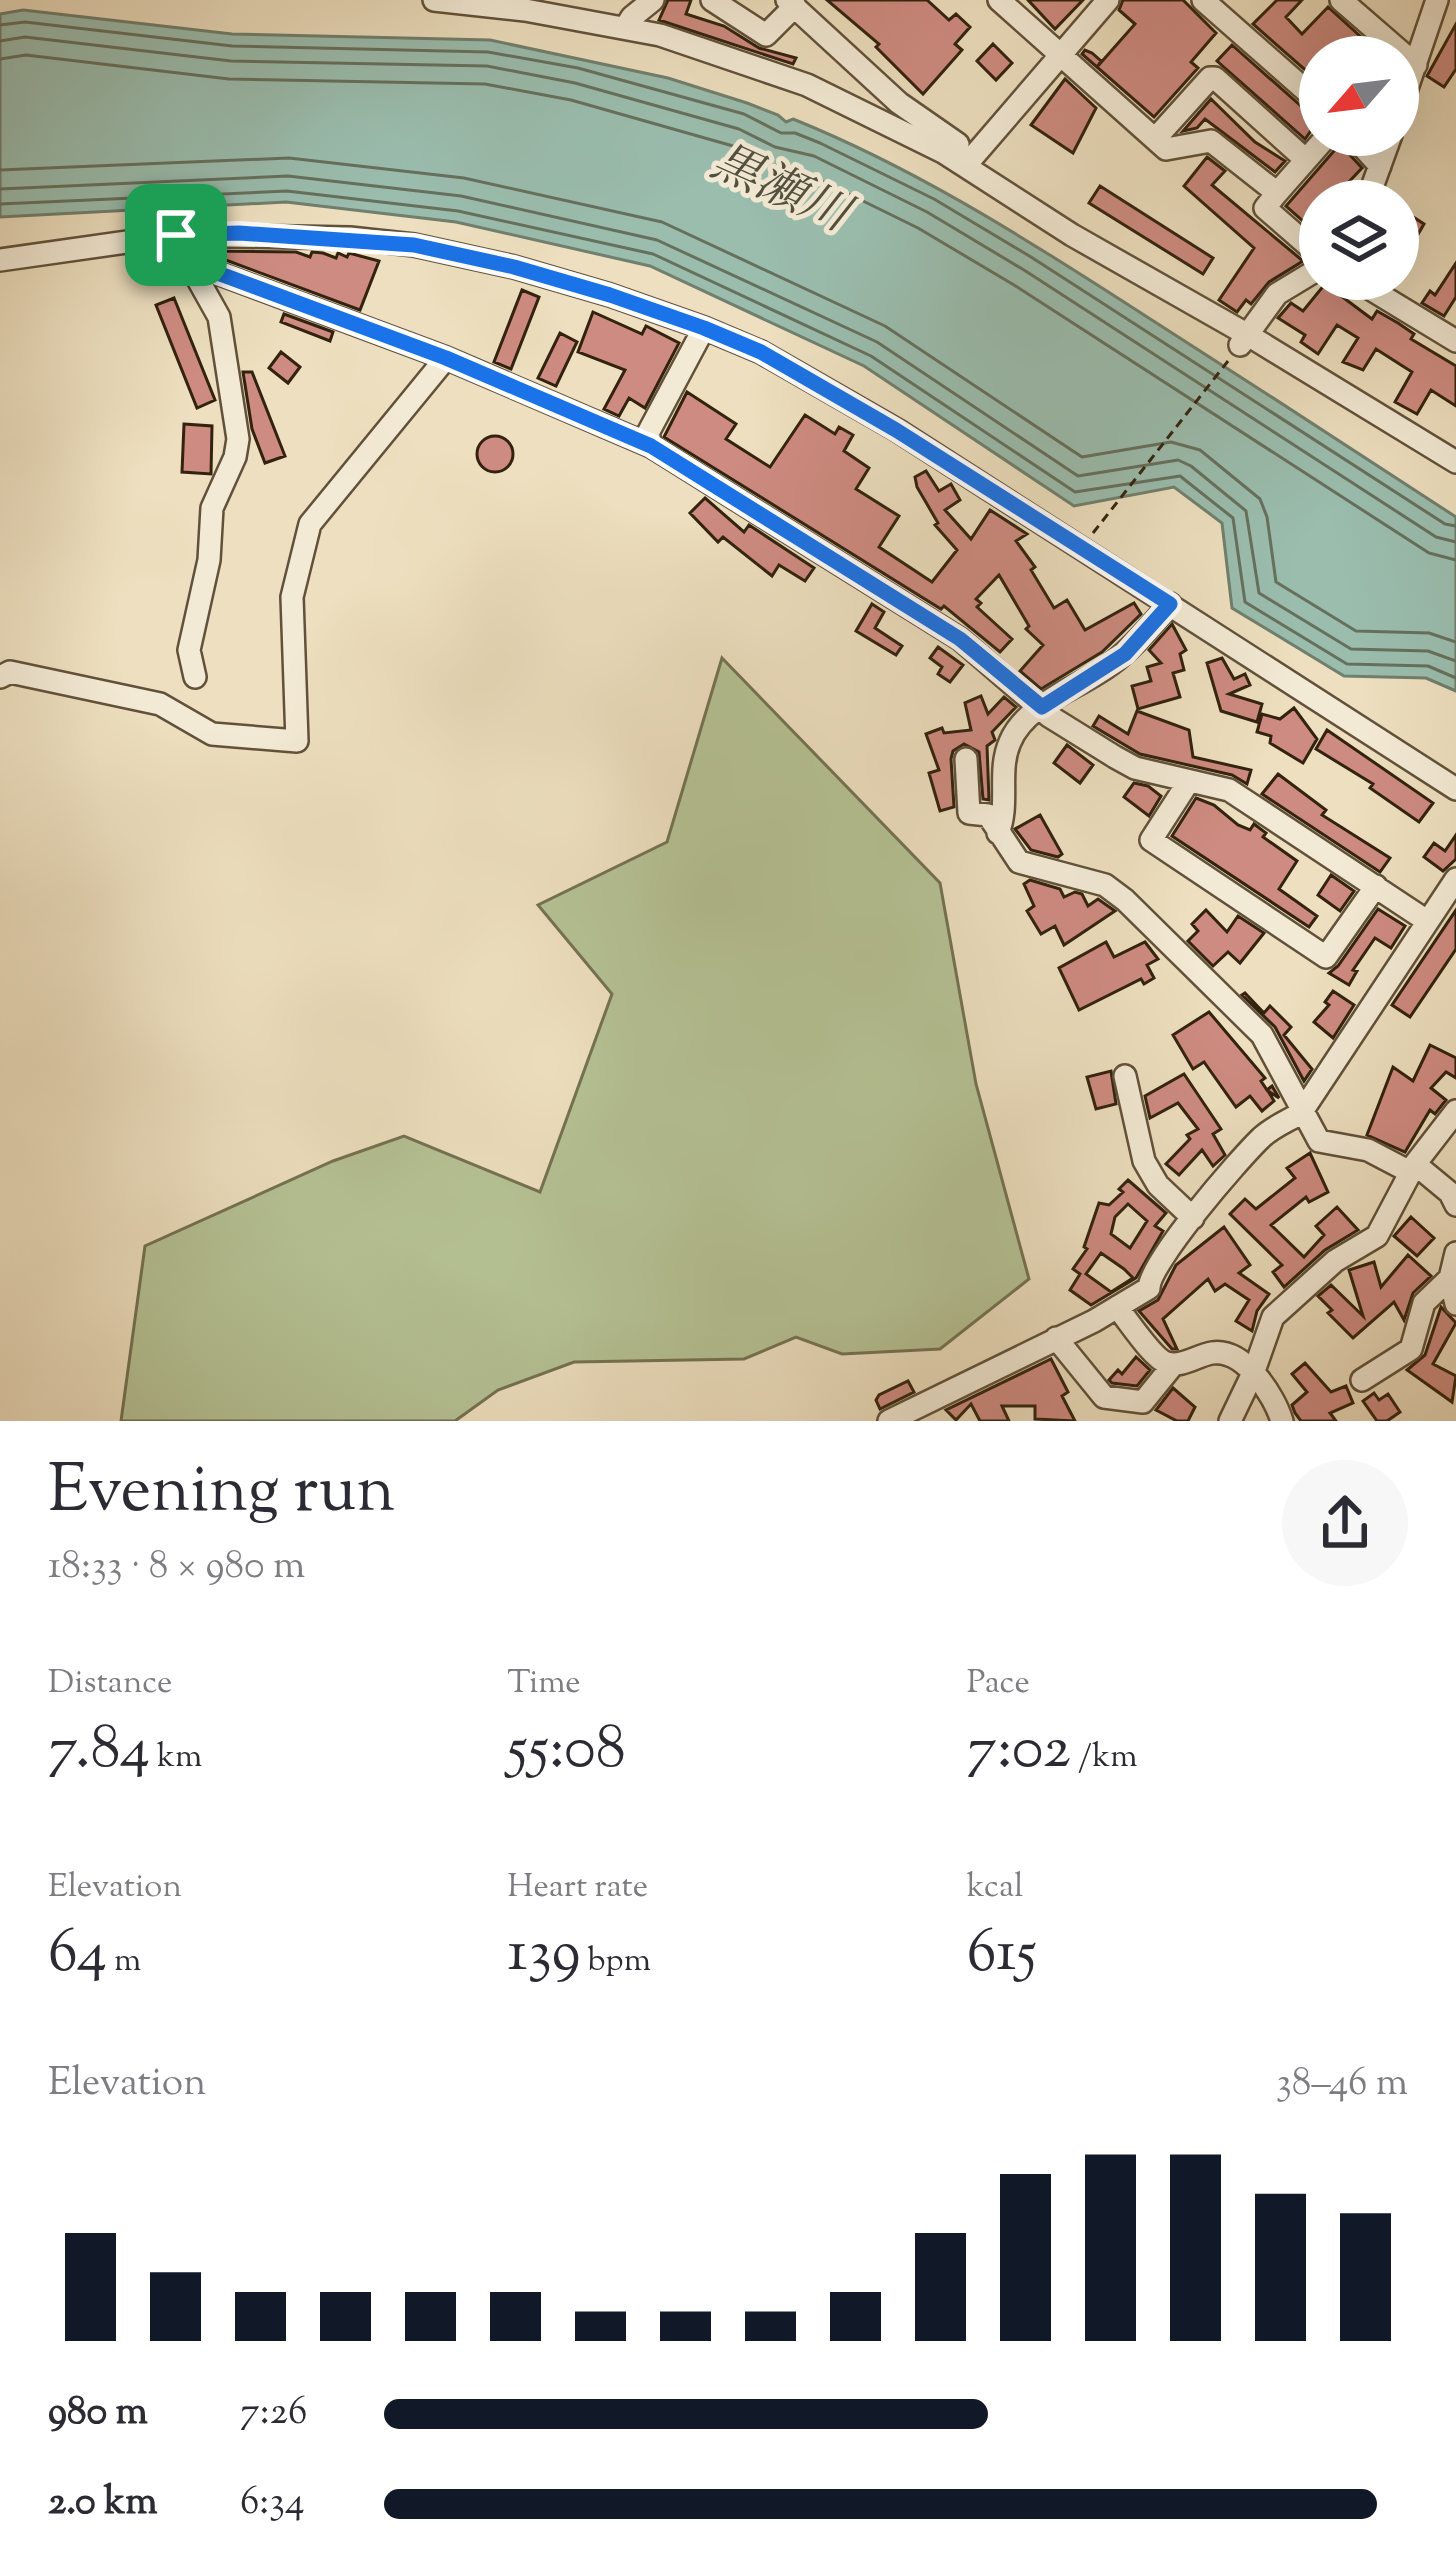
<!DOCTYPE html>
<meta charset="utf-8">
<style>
body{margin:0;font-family:"Sorts Mill Goudy","Noto Serif JP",serif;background:#f7f7f7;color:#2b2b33;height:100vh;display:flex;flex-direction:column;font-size:45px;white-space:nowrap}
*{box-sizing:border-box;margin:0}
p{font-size:39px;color:#7c7c81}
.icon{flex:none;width:66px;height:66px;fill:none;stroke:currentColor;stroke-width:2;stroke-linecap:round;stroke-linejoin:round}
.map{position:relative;height:1421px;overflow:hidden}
.panel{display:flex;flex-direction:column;background:#fff;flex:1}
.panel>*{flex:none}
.needle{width:78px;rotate:242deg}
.controls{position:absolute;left:1299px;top:36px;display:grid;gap:24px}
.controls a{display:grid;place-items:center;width:120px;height:120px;border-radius:50%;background:#fff;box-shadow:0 12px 48px #0002;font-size:60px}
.pin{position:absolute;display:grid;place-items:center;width:102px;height:102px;color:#fff;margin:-51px;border-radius:24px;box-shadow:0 6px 18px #0006}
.round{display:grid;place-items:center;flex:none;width:126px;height:126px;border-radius:63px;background:#f7f7f7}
.head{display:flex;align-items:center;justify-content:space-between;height:204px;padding:0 48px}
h1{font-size:66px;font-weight:600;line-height:90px}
.figures{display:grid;grid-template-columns:repeat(3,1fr);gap:18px;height:204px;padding:12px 48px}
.figures div{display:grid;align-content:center}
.figures b{font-size:60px;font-weight:600}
.figures small{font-size:33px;font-weight:400}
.figures p{font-size:33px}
.chart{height:336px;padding:24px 48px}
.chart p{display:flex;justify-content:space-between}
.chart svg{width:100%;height:216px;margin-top:12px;stroke:#111827;stroke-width:6}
ul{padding:0 48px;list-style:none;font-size:39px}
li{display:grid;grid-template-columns:192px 144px 1fr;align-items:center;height:90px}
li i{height:30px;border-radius:15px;background:#111827}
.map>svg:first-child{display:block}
</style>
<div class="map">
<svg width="1456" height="1421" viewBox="0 0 1456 1421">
<rect width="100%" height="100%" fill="#eddfbf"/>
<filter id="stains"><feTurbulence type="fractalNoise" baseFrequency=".00167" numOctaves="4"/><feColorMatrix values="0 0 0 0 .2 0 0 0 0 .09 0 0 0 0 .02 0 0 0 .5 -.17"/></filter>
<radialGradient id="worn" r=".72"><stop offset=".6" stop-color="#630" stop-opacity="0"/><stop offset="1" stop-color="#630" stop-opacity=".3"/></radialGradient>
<!-- green -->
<path fill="#b5c295" stroke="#747252" stroke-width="3" d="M722,658L940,883L976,1084L1029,1279L940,1349L842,1354L796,1337L744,1359L574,1362L498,1390L455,1421H121L145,1246L333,1161L404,1136L540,1192L612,994L538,905L667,842Z"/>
<!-- water -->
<path fill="#9abdae" stroke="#707f6e" stroke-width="3" d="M23,10L232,34L490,40L668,78L747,103L778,115L786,122L793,119C912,167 1020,235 1127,304C1237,374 1347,446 1456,517V691L1426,678L1344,676L1232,608L1222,523L1174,487L1074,506L864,366L650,266L456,222L286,202L0,217V14Z"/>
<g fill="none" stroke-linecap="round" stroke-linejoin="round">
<!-- shore -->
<path stroke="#66705e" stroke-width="3" d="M0,25L25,22L232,46L488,52L578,68L744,114L781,133H795L820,143L934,199L1031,257L1445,524L1456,526
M0,41L25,37L231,61L487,66L575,83L739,129L775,147L814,156L927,212L1024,270L1436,537L1456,542
M0,59L26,55L229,79L485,84L571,100L733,146L769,164L806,173L918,228L1014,285L1429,553L1456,560
M0,170L289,158L464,178L662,222L885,326L1082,457L1171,442L1200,450L1260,499L1267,517L1276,582L1356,631L1429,633L1456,642
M0,189L288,176L461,196L657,240L877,342L1078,476L1178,460L1191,466L1246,511L1259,593L1351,649L1428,651L1456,661
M0,204L287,191L458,211L653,254L871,356L1075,492L1180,476L1233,518L1245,602L1347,664L1428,666L1456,678"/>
</g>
<!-- building -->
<path fill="#ce8b81" stroke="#32220e" stroke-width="3" fill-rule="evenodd" d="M668,0H691L686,14L724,26L759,48L796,58L793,64L659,20Z
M827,0H927L949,20L956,14L970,27L955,44L962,50L923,94L876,47L879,44Z
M1028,0H1083L1055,29Z
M1123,0H1183L1216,33L1191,62L1198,68L1154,117L1082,54L1085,50L1092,53L1101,61L1097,67L1135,24L1119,10Z
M1277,0H1302L1286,17L1302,34L1328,7L1383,57H1320V83L1253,24Z
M1456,24V69L1444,87L1427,76Z
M993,44L1012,63L996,80L977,61Z
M1232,45L1310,114L1320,118L1305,139L1217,61Z
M1065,79L1096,108L1073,153L1031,125Z
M1211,99L1255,142L1285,161L1275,172L1205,119L1197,128L1183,131Z
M1340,144L1362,168L1346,185L1354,192L1352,201H1320V236L1286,206Z
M1207,157L1225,171L1212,185L1303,261L1269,282L1251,304L1246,300L1237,312L1219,300L1254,248L1184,186Z
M1100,186L1213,258L1203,274L1089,203Z
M1398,207L1424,224L1398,269Z
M210,251L296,252L310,257L312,252L323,253L336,258L338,253L347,257L349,253L379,261L360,310L215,256L216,253Z
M1456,263V297L1444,316L1422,303L1430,291L1435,295Z
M1325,284L1372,319L1377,311L1398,323L1414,334L1411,339L1456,366V406L1431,390L1417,414L1395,402L1412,372L1376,349L1363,370L1343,362L1358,338L1337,325L1318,354L1301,342L1305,335L1278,318L1291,303L1303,311Z
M522,290L539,297L511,369L494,362Z
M174,298L215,400L197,408L156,305Z
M593,312L642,334L646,326L679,343L645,408L629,398L619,416L604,409L625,370L578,352Z
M284,314L333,332L330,341L281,322Z
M560,333L577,342L556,386L538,378Z
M281,352L300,367L288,383L269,368Z
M243,372H252L285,456L265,463L252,429Z
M687,392L736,424L726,439L770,467L805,415L835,434L839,427L853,435L844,451L869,468L856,489L899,516L879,547L932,582L957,550L935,525L938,523L917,487L915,477L926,471L939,491L951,484L960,500L945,510L971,539L990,510L1027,534L1016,541L1035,567L1031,570L1054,608L1067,600L1085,630L1134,603L1141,614L1102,652L1041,689L1020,671L1043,645L1026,629L1029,626L999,575L976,599L981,603L977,607L1012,639L1000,652L944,606L941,609L664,437Z
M184,424L212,426L211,474L182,472Z
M477 454a18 18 0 1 1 36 0a18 18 0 1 1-36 0Z
M705,498L744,532L749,525L814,568L805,581L779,565L772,576L723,537L718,542L690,513Z
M872,604L884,612L875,628L902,646L896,655L856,631Z
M1172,624L1186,650L1180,654L1184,670L1173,673L1180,697L1138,709L1132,686L1151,681L1147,667L1161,663L1149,650Z
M938,647L963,665L950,682L938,674L942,667L930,658Z
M1222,658L1234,679L1245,674L1250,685L1229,694L1262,704L1257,722L1221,711L1207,663Z
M981,696L988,714L1004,697L1016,707L992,732L995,740L987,746L989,800L983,799L979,752L964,744L953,751L951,759L954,807L940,811L929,773L939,770L926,734L942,728L944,733L971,730L965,703Z
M1294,708L1317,739L1303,763L1270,743L1271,736L1257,732L1262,714L1280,719Z
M1137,711L1189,730L1193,757L1251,770L1247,784L1232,775L1140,754L1093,726L1099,716L1128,734Z
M1327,730L1433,803L1419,822L1370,788L1373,784L1316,749Z
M1067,745L1093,765L1080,783L1054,763Z
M1278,774L1326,810L1322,815L1390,858L1380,872L1262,794Z
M1134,783L1148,786L1161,796L1149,816L1124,797Z
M1196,798L1214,805L1238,825L1250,830L1254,824L1266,833L1263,837L1297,861L1279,889L1317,916L1309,927L1172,836Z
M1040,815L1062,854L1058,857L1031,850L1015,829Z
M1456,835V859L1443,871L1424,857L1434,843L1445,851Z
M1331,875L1354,891L1340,911L1318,895Z
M1030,880L1060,889L1064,897L1075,892L1082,894L1088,906L1098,899L1115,911L1064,945L1055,926L1041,934L1027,911L1034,906L1024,884Z
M1378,909L1405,926L1391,948L1375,938L1353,970L1357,971L1349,985L1329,973L1338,966Z
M1206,910L1227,932L1238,916L1264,933L1240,963L1228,952L1213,966L1188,941L1198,931L1192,924Z
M1456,910V949L1410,1017L1392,1005Z
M1106,942L1114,957L1145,942L1158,959L1147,965L1154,978L1144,984L1141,979L1079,1010L1059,968Z
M1333,991L1354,1005L1333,1038L1314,1022L1329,1005L1325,1002Z
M1245,993L1264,1013L1270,1006L1291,1027L1284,1035L1312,1069L1304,1081L1275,1027L1242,995Z
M1209,1012L1265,1078L1261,1081L1267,1090L1272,1086L1279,1098L1268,1091L1274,1101L1262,1111L1250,1096L1236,1107L1204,1062L1193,1069L1173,1035Z
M1430,1045L1456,1058V1078L1446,1072L1431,1088L1446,1100L1435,1114L1430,1110L1405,1152L1367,1135L1393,1067L1413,1081Z
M1111,1071L1116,1104L1096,1109L1087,1077Z
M1184,1074L1221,1129L1213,1134L1225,1155L1213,1166L1202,1150L1179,1175L1166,1164L1190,1139L1187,1135L1198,1129L1178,1103L1150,1118L1145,1096Z
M1310,1153L1328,1192L1309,1202L1306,1197L1271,1225L1304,1257L1324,1235L1316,1226L1337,1207L1358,1230L1325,1250L1284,1287L1273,1272L1282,1265L1230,1214L1245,1199L1256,1209L1295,1178L1287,1168Z
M1128,1180L1166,1213L1155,1226L1163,1231L1136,1278L1091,1305L1070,1290L1080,1274L1073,1269L1087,1249L1084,1247L1099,1203L1109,1205L1123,1192L1119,1189ZM1128,1204L1147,1221L1130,1248L1111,1234L1115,1217ZM1101,1253L1124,1269L1133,1278L1111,1292L1086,1274Z
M1411,1217L1434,1238L1417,1256L1394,1236Z
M1224,1227L1250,1265L1239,1273L1269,1294L1257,1311L1252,1331L1236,1321L1249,1300L1225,1284L1215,1291L1208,1279L1163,1319L1177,1349H1172L1139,1311L1158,1300L1176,1265Z
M1408,1255L1431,1276L1413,1293L1404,1320L1394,1302L1353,1338L1328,1313L1332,1310L1318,1296L1331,1285L1363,1316L1349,1270L1374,1262L1381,1287Z
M1441,1307L1456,1323L1433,1364L1456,1376L1452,1402L1407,1370L1425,1355Z
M1136,1357L1150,1370L1137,1386L1112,1383L1109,1380L1118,1370L1122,1374Z
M1051,1359L1068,1392L1062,1396L1075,1421L1035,1419V1406H1002L1009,1421H980L971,1404L956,1420L946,1410Z
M1305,1363L1331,1392L1346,1386L1353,1403L1330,1413L1336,1421H1301L1295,1413L1292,1405L1307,1392L1292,1374Z
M908,1381L914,1392L880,1409L876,1400L879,1395Z
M1173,1388L1195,1407L1188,1421H1177L1156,1410Z
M1374,1393L1379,1400L1388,1394L1400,1412L1387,1421H1377L1363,1401Z"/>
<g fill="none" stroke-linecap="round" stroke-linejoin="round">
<!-- minor casing -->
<g stroke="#61513a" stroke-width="26">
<path id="minor" d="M434,0L525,10L660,35L807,85L943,152L1072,235L1248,335L1456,462
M712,0L766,35L795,6
M787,0L899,103L958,144
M999,0L1166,149L1211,141L1277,193L1328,135
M1203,0L1320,103
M1341,0L1416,65
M625,28L632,17L653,0
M1398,115L1437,0
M1352,135L1380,166
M1155,139L1210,78H1215L1306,160
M966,165L1108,0
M1277,193L1265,208L1320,256
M1367,201L1391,135
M186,258L219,317L238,439L235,457L212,508L209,560L189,650L195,677
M0,260L176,235L350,238L414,245L514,267L610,295L704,328L761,352L897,430L1456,789
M188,262L446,358L651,446
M1354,279L1456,341
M704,328L648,433L651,446L960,639L1049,716L1115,757L1135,768L1229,790L1427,921
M1240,345L1277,294L1320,268
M0,677L10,672L160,704L212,734L297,741L292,597L310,524L446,358
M966,759L969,813L988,815L1019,862L1105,885L1125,900L1262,1035L1319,1141L1368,1150L1410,1172
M1189,781L1151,840L1326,957L1376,886
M998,833C1010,804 997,771 1010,742C1026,703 1080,688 1111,664C1134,647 1151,625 1170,604
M1125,1076L1144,1161L1158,1185L1193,1218
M1415,1164L1450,1193L1456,1205
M1456,1253L1450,1278L1456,1304
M1117,1307C1128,1320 1153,1359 1167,1363C1181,1368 1198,1355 1212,1353C1244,1348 1274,1395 1282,1421
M1056,1338L1104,1397L1143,1402L1173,1365
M1362,1380L1411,1349L1424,1303L1450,1278
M889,1421L1094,1321L1149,1288C1149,1263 1239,1159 1261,1138C1272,1127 1288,1121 1301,1113L1456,879
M1230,1421L1254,1371L1273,1317L1335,1261L1377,1236L1415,1164L1456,1111"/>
</g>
<!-- path -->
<path stroke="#32220e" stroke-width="3" stroke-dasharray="9 6" stroke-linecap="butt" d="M1093,533L1228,361"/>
<!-- minor -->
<use href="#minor" stroke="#f3ead5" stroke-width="21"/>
</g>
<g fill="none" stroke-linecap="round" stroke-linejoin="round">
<!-- route casing -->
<g stroke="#fff" stroke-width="24">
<path id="route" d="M239,233L414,245L514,267L610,295L704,328L761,352L896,430L1170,604L1125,654L1042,707L960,639L651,446L446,358L188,262L176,235Z"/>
</g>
<!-- route -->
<use href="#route" stroke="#1a73e8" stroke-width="15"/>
</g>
<g text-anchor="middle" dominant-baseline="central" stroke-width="10" stroke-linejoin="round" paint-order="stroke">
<!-- water labels -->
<g font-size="48" font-style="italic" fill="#51503e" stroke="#f3ead5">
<text transform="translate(779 191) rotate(24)">黒瀬川</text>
</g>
</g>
<rect width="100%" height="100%" filter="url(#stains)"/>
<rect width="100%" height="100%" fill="url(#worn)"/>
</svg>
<div class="controls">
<a><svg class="needle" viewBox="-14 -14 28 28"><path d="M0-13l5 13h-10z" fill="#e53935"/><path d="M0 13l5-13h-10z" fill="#7c7c81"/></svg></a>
<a><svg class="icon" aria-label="layers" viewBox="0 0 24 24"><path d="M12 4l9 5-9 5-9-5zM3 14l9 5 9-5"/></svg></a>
</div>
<div class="pin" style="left:176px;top:235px;background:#1e9e55"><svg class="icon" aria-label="arrive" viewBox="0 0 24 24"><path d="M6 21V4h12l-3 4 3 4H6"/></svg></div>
</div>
<section class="panel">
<div class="head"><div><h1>Evening run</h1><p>18:33 · 8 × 980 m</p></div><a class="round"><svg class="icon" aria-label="share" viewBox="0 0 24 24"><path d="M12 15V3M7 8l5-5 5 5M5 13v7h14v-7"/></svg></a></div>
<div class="figures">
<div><p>Distance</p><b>7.84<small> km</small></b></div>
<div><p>Time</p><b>55:08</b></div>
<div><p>Pace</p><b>7:02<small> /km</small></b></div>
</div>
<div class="figures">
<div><p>Elevation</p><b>64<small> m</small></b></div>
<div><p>Heart rate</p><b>139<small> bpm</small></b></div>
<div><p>kcal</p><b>615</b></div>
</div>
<div class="chart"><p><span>Elevation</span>38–46 m</p>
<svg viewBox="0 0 160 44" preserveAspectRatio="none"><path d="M5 44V22M15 44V30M25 44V34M35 44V34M45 44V34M55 44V34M65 44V38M75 44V38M85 44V38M95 44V34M105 44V22M115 44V10M125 44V6M135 44V6M145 44V14M155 44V18"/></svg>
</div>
<ul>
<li><b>980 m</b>7:26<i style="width:59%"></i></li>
<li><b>2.0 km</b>6:34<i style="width:97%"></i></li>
</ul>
</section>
